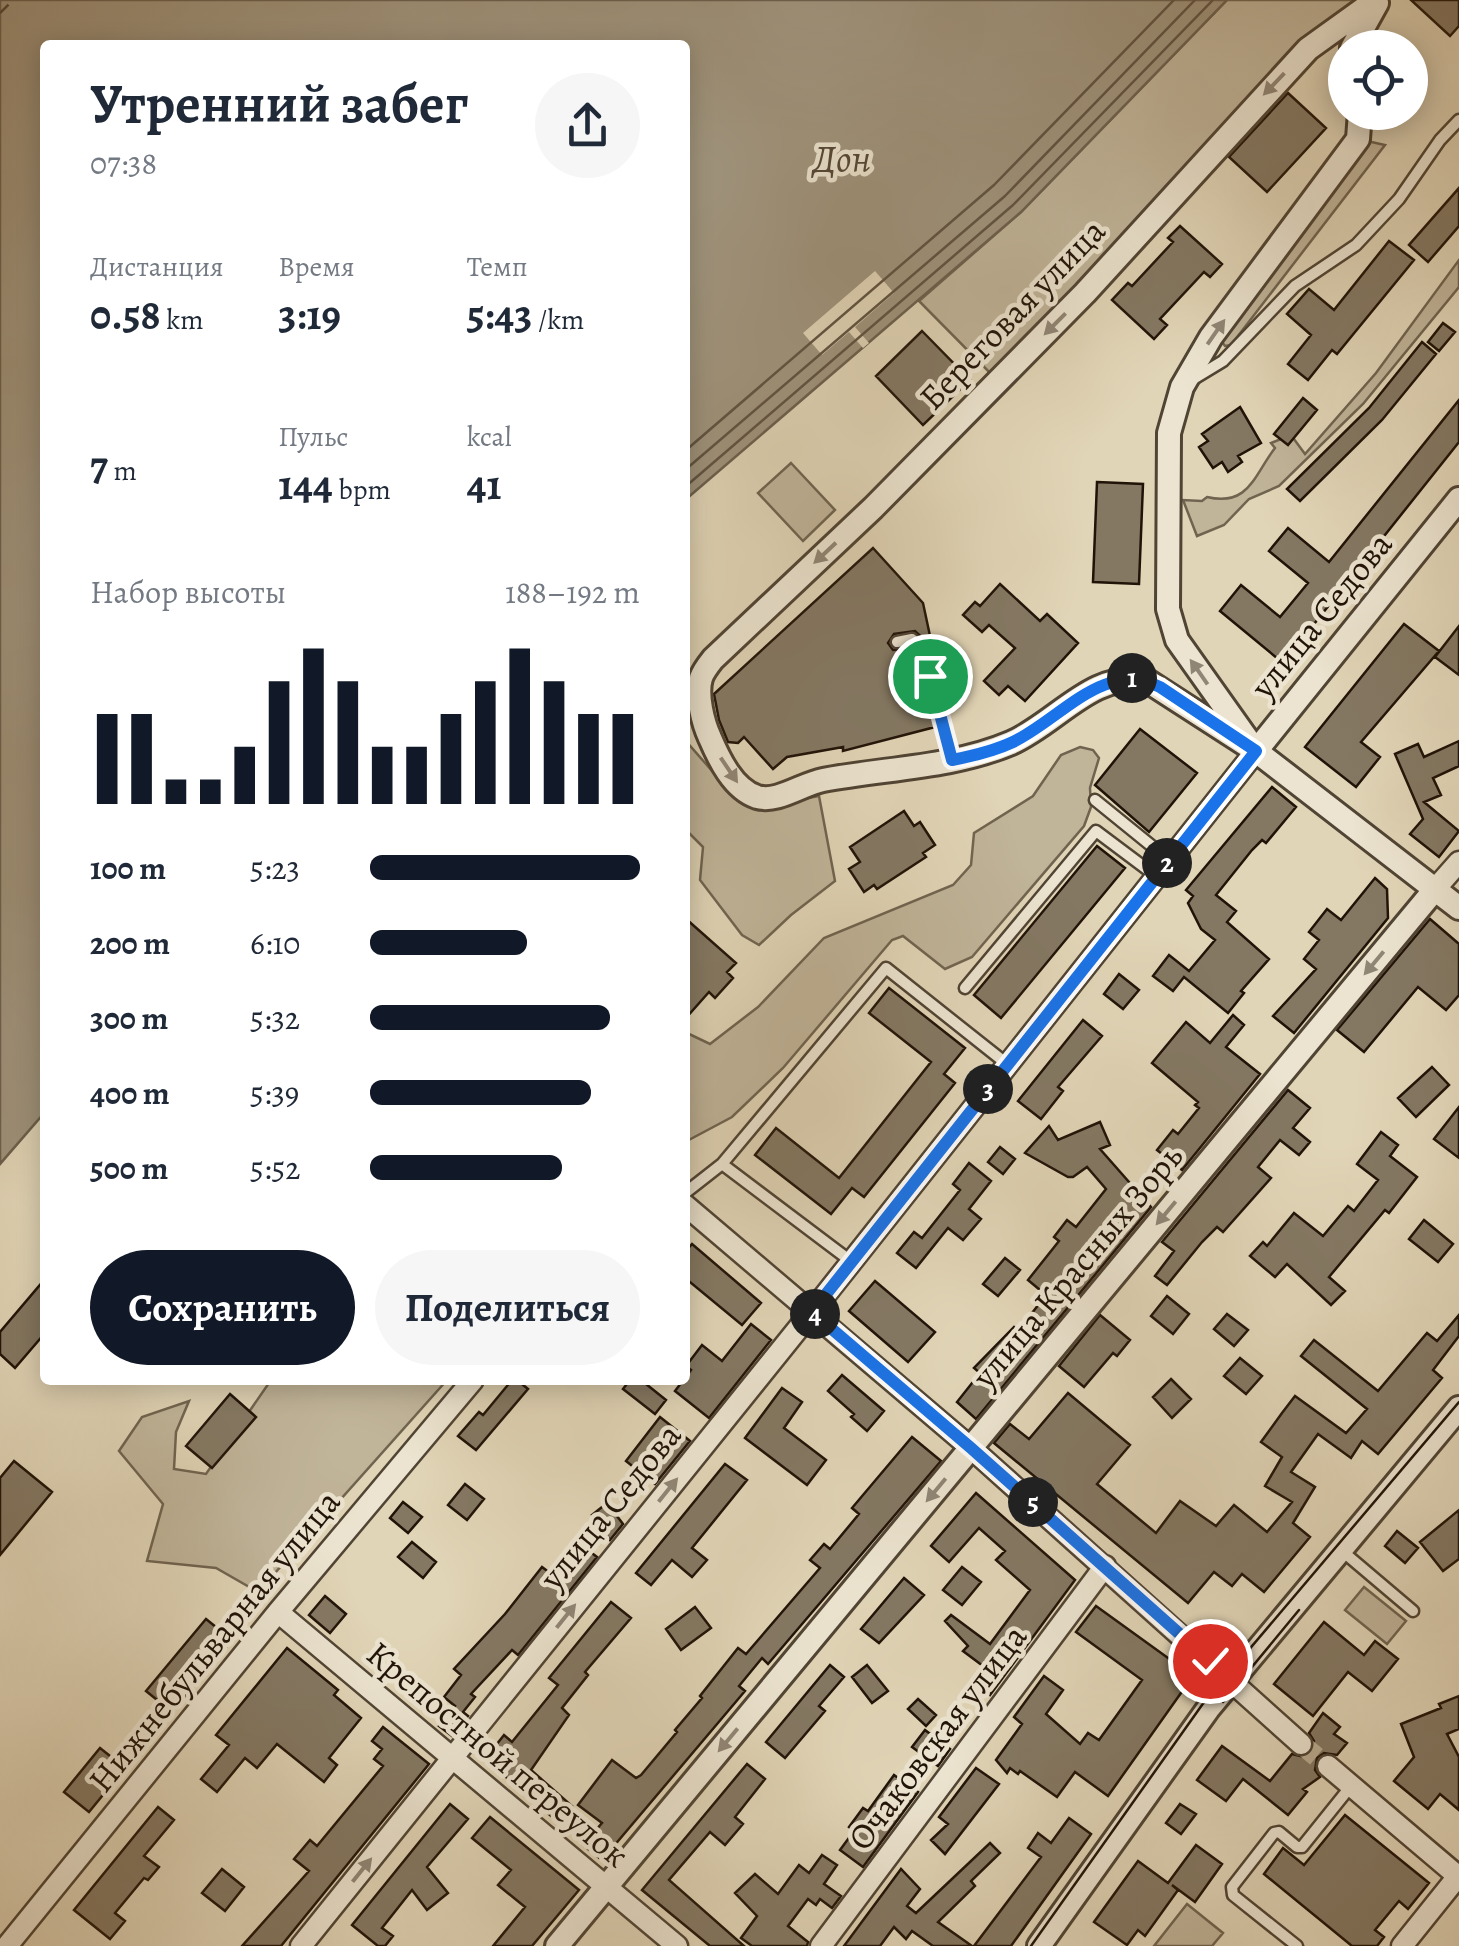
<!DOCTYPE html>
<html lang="ru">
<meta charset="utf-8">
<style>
body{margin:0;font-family:Alegreya,serif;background:#f6f6f7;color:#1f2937;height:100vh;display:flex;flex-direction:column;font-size:38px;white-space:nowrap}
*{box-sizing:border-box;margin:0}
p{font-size:32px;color:#747a83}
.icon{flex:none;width:55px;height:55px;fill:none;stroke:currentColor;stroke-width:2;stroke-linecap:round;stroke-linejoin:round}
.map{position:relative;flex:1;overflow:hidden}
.details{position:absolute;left:40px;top:40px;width:650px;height:1345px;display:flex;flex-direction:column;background:#fff;border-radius:10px;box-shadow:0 5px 25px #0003}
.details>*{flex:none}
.controls{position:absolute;left:1328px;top:30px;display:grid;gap:20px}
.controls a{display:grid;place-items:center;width:100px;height:100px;border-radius:50%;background:#fff;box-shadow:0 5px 25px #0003;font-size:50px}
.pin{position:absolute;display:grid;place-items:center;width:85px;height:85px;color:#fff;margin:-42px;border:5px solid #fff;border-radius:50%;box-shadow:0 2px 10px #0007}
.km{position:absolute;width:50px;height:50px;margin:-25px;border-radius:50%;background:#222;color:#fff;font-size:28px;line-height:50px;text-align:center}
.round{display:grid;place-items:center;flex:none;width:105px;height:105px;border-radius:52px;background:#f6f6f7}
.overview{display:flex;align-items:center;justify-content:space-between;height:170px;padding:0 50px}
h1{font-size:55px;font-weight:600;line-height:75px}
.stats{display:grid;grid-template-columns:repeat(3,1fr);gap:15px;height:170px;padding:10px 50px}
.stats div{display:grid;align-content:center}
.stats b{font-size:42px;font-weight:600}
.stats small{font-size:28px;font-weight:400}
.stats p{font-size:28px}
.chart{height:280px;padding:20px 50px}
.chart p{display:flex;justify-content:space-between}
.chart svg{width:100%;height:180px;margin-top:10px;stroke:#111827;stroke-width:6}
.primary-button{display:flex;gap:20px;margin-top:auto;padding:20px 50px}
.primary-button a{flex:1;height:115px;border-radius:60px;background:#111827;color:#fff;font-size:40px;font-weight:600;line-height:115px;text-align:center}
.primary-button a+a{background:#f6f6f7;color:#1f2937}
ul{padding:0 50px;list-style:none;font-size:32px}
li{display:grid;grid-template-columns:160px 120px 1fr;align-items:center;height:75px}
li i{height:25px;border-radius:12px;background:#111827}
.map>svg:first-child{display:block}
</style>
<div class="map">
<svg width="1459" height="1946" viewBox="0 0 1459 1946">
<rect width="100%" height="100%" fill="#e1d5b7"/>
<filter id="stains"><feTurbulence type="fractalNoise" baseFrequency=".002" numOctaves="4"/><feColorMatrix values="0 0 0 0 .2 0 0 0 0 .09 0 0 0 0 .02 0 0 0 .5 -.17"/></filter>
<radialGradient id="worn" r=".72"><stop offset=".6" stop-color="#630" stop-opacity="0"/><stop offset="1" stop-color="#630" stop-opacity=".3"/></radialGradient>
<!-- green -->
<path fill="#c0b499" stroke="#706450" stroke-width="2.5" d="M1227,0H1356L1298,47L993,376L919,301L1021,212Z
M1367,141L1385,145L1231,345L1225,346L1219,338Z
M1459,260V287L1363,404L1279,486L1249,499L1224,525L1197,536L1183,500L1202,501L1207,497C1249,507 1254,475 1275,448L1271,443L1291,435L1305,454L1376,373Z
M791,463L835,510L803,541L758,493Z
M685,740L727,788L779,803L819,796L835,881L791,915L759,945L742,935L700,880L703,847L685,829Z
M1080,747L1093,750L1099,758L1090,788L1091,807L1084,826L972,957L945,969L903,936L892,940L783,1068L732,1117L685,1142V1032L710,1044L758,1007L824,938L953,885L971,865L974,833L1033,796L1061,755Z
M271,1380H447L258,1592L216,1568L147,1561L163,1504L119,1451L142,1417L189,1401L176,1432L174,1469L206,1474Z
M1364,1587L1406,1621L1387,1644L1345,1610Z
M1187,1904L1223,1933L1212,1946H1154Z"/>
<!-- water -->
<path fill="#9f937c" stroke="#6c604e" stroke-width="2.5" d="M0,0H1227L1021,212L685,500V45H45V1112L0,1164Z"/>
<!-- pier -->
<path fill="#e1d5b7" d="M875,271L894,293L855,327L869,343L863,348L849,332L822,355L803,333Z"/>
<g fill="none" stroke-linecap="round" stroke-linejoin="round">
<!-- shore -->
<path stroke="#605342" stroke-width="2.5" d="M685,451L994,185L1174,0
M685,470L1005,196L1195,0
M685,487L1013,205L1213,0"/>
<!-- ferry -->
<path stroke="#534636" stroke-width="2.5" stroke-dasharray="12 10" stroke-linecap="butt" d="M0,13L13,0"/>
</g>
<!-- building -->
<path fill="#847863" stroke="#201308" stroke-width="2.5" d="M1411,0H1459V26L1450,36Z
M1288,93L1326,128L1267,192L1229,157Z
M1459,188V226L1428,262L1409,245Z
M1180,226L1222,264L1210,277L1204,272L1160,319L1167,325L1154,339L1112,300L1128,283L1132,286L1173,242L1168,238Z
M1389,241L1414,260L1337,354L1332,350L1308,380L1288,364L1311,335L1287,314L1309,289L1334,310Z
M1443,323L1455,332L1439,351L1428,342Z
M922,331L970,380L923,425L876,376Z
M1422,342L1436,354L1382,420L1300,501L1287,489L1369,408Z
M1303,398L1317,410L1288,445L1274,434Z
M1459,400V442L1283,663L1220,611L1241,585L1280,617L1308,583L1269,551L1288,528L1329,562Z
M1240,407L1261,443L1238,456L1242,462L1228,472L1222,462L1213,468L1199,447L1208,441L1202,434Z
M1097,482L1143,484L1139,584L1093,582Z
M873,548L923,603L936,664L931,646L915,631L894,634L888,643L893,650L909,648L916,656L935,727L843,751V747L787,757L773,769L744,737L738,743L728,742L719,720L714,694Z
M1000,584L1040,621L1047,614L1078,643L1025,701L1008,686L999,695L984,681L1015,648L989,625L982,632L963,615L975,602L980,606Z
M1404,624L1439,651L1361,742L1380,757L1356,787L1305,747Z
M1459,626V675L1435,657Z
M1140,729L1197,773L1149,832L1095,785Z
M1459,741V766L1433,778L1441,795L1424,802L1459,831L1439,857L1410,834L1423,819L1395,754L1418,744L1424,757Z
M1272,787L1296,807L1266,843L1262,840L1252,850L1216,895L1236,911L1227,922L1269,959L1241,991L1244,993L1228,1013L1184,977L1173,991L1153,976L1169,955L1189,971L1215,940L1201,929L1188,903L1193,896L1186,890Z
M904,811L914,826L920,822L935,845L923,853L926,857L877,889L874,885L864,892L849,869L860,862L850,847Z
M1097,846L1125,868L1001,1018L974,995Z
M1375,878L1387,889L1388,918L1294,1033L1273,1016L1316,969L1304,959L1319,940L1309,932L1327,909L1341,920Z
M685,918L736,963L727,972L733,978L715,998L709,992L685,1019Z
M1430,919L1459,944V995L1446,1010L1418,987L1364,1052L1337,1030Z
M1119,974L1139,990L1123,1009L1104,994Z
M889,988L965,1048L944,1074L955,1083L864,1197L852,1188L831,1214L755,1155L776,1128L839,1178L931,1062L869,1013Z
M1233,1015L1244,1025L1226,1047L1260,1074L1182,1170L1157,1150L1173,1130L1178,1134L1199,1108L1195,1105L1198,1102L1152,1063L1186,1022L1210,1043Z
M1083,1020L1102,1036L1058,1087L1063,1091L1041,1119L1018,1101Z
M1432,1067L1449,1085L1416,1117L1398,1098Z
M1288,1090L1310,1108L1293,1128L1310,1142L1299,1155L1280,1140L1258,1167L1271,1178L1223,1232L1217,1227L1202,1242L1167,1285L1155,1276L1174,1251L1162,1242Z
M1459,1107V1158L1434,1139Z
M1100,1122L1110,1145L1100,1149L1151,1207L976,1419L957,1402L980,1373L974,1368L1014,1327L1018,1331L1046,1295L1028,1280L1059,1241L1054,1237L1067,1220L1076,1227L1106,1189L1087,1167L1073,1177H1068L1025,1153L1049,1126L1058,1140Z
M1381,1132L1398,1145L1390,1156L1417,1177L1389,1213L1385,1210L1329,1277L1345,1291L1331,1305L1287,1264L1275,1277L1250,1256L1263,1242L1267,1246L1294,1213L1323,1236L1348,1206L1354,1211L1378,1180L1357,1164Z
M1000,1147L1015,1159L1003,1174L988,1162Z
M969,1163L991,1181L969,1209L981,1219L963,1240L948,1228L916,1268L897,1253L914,1232L922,1238L960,1190L953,1184Z
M1424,1220L1453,1244L1438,1262L1409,1239Z
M692,1244L761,1303L742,1325L685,1278V1252Z
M1005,1258L1020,1270L998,1296L983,1284Z
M45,1279V1333L15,1368L0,1354V1332Z
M875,1281L935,1332L908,1362L849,1311Z
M1167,1296L1189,1314L1173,1334L1151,1316Z
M1227,1314L1248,1330L1234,1346L1214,1329Z
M1100,1315L1130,1340L1117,1356L1113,1353L1084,1387L1059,1366Z
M1459,1315V1336L1433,1370L1442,1378L1378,1454L1362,1441L1351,1458L1318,1434L1291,1472L1315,1487L1293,1523L1310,1537L1264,1592L1242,1574L1232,1586L1214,1572L1188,1603L994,1443L1010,1424L1029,1439L1068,1393L1130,1445L1097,1484L1156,1533L1180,1501L1216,1526L1234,1505L1267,1532L1292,1502L1265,1486L1282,1457L1261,1442L1282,1413L1295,1396L1346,1433L1367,1409L1301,1356L1314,1340L1378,1391L1427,1333L1437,1341Z
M751,1324L771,1340L709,1418L675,1391L691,1370L686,1366L702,1345L722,1361Z
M1240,1358L1262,1376L1246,1394L1224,1376Z
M842,1375L884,1411L867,1431L851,1417L854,1414L828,1391Z
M1171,1379L1191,1399L1172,1418L1153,1397Z
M512,1380H517L528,1389L476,1450L458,1436L479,1412L483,1415Z
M630,1380H641L666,1400L655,1414L623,1389Z
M782,1388L802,1402L784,1428L826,1460L807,1485L745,1438Z
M230,1394L256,1417L212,1468L186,1446Z
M660,1417L690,1441L655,1484L626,1461Z
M912,1437L941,1461L768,1664L762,1658L739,1686L745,1691L602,1860L583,1845L602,1823L578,1805L612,1760L636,1778L641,1775L677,1732L675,1730L702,1698L700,1696L738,1648L746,1654L820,1568L810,1560L824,1544L830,1549L859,1514L852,1508Z
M14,1461L52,1492L0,1555V1478Z
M725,1464L747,1480L692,1548L707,1560L692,1577L672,1560L651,1585L636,1573Z
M465,1484L484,1499L467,1520L448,1505Z
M976,1493L1075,1580L990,1695L972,1681L983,1666L963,1651L968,1646L945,1621L951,1615L990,1644L1030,1590L996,1560L1005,1551L979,1528L949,1562L931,1546Z
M403,1502L422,1517L408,1533L390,1518Z
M607,1503L623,1524L610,1540L592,1515Z
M1459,1510V1559L1443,1571L1420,1542Z
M1397,1531L1418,1548L1405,1563L1385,1546Z
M576,1541L597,1557L518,1655L512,1650L471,1694L475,1697L463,1712L468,1716L452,1736L439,1726L455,1706L444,1697L461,1675L454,1669L505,1614L542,1567L550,1573Z
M412,1542L436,1562L423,1578L398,1557Z
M962,1567L981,1582L962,1605L943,1590Z
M904,1578L924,1595L879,1643L861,1629Z
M325,1596L346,1614L330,1633L309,1615Z
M611,1602L631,1618L585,1672L588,1675L562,1708L569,1715L531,1770L572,1806L558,1822L485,1759L504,1735L512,1742L558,1685L549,1678Z
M1096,1606L1193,1676L1108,1796L1075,1772L1057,1797L1020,1771L1018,1774L1010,1768L1007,1773L996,1760L1022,1724L1014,1717L1044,1676L1063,1690L1046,1714L1080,1744L1088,1733L1099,1740L1142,1680L1076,1632Z
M695,1607L711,1628L681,1650L666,1629Z
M206,1619L232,1640L172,1712L146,1691Z
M1324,1622L1364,1655L1375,1641L1398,1659L1372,1691L1348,1672L1313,1716L1274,1684Z
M287,1648L338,1690L334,1695L361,1718L329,1758L337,1765L324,1782L277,1744L257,1768L245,1758L217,1792L201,1779L229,1745L216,1735Z
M830,1665L844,1677L819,1706L825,1711L785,1758L766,1742Z
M867,1665L888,1691L872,1703L852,1677Z
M1459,1696V1729L1447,1734L1459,1757V1810L1440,1794L1428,1809L1394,1781L1414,1757L1401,1724L1441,1708L1439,1704Z
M918,1699L936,1715L926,1726L908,1709Z
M1323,1713L1340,1727L1334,1734L1347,1743L1337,1755L1324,1753L1317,1758L1315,1770L1320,1777L1303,1789L1307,1792L1288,1815L1243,1779L1226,1801L1197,1780L1222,1746L1270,1781L1292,1754L1304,1757L1312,1752L1314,1741L1309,1733Z
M383,1727L429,1764L281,1946H242L309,1871L294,1859L310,1840L317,1846L383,1766L374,1759L382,1749L372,1741Z
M925,1730L950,1749L938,1766L912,1747Z
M100,1748L125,1768L89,1812L64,1792Z
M747,1764L765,1779L735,1817L743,1824L725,1845L710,1832L669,1880L744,1946H710L642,1890Z
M976,1768L999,1784L945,1854L931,1840L948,1824L939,1817Z
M894,1775L918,1792L863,1867L840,1850L854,1831L849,1827L863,1808L868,1811Z
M450,1804L468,1819L427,1867L448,1893L427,1910L412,1890L382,1928L393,1936L385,1946H378L352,1925Z
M1180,1804L1196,1814L1181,1834L1166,1823Z
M158,1807L174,1820L144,1856L159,1867L148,1880L144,1878L115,1913L125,1921L110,1939L74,1910Z
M1345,1815L1429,1883L1408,1909L1399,1901L1375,1930L1384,1937L1377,1946H1352L1264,1874L1283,1848L1304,1865Z
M490,1817L579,1890L532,1946H493L525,1907L498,1885L511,1870L472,1838Z
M1069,1818L1091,1834L1011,1946H974L1041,1857L1028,1848L1038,1833L1051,1843Z
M990,1843L1000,1853L971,1881L975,1886L938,1922L972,1946H933L912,1931L906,1939L894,1927L880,1946H844L901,1869L920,1889L907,1906L916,1913Z
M1196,1845L1222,1864L1195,1902L1172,1885L1178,1890L1145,1936L1138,1930L1127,1945L1094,1922L1138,1861L1168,1883Z
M822,1855L837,1865L824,1884L841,1896L832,1908L820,1899L816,1905L808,1899L788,1926L808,1942L807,1946H752L741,1938L757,1916L735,1893L755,1874L778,1894L799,1865L809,1873Z
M222,1869L244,1887L225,1911L202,1893Z"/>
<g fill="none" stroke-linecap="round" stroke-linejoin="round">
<!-- minor-tunnel -->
<path stroke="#baae94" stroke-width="20" stroke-dasharray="20 10" stroke-linecap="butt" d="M1301,1744L1328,1766"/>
<!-- service casing -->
<g stroke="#504434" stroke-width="15">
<path id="service" d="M1195,378L1223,361L1295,286L1356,245L1399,199L1440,140L1459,120
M897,642L912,639L924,651L952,759
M1095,800L1169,860
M965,988L1096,831L1156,876
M722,1164L852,1262
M685,1193L722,1164L886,968L1007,1064
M1341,1550L1413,1611
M1297,1946L1233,1895L1232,1887L1274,1833L1279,1832L1297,1847H1302L1351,1786"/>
</g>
<!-- minor casing -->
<g stroke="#504434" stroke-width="25">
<path id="minor" d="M1436,888L1459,862
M685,1205L971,1448L1301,1744
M278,1612L677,1946
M1328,1766L1459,1877
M7,1946L278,1612L473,1380
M301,1946L826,1294L1256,751
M821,1946L1105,1566
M1402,1946L1459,1875"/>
</g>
<!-- tertiary casing -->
<g stroke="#504434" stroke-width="28">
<path id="tertiary" d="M1376,0L1308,49L1085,293L873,508L713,659C709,664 703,672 701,678C696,695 703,723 710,738C719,759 733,789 757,797C778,803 802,784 823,780C885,768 952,768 1011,743C1058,722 1091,672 1146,680L1256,751L1459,908
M1352,48L1377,3
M1248,740L1177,640L1168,609L1169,433L1182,387L1211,337L1358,139L1360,112
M1256,751L1459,499
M557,1946L1436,888
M1039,1946L1208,1709L1459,1408"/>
</g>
<!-- service -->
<use href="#service" stroke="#ece4d0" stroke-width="10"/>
<!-- minor -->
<use href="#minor" stroke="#ece4d0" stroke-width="20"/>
<!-- tertiary -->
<use href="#tertiary" stroke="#ece4d0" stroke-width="22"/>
<!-- tram -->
<path stroke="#201308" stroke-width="2.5" d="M1223,1702L1299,1610
M1031,1946L1202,1705L1459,1402"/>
</g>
<!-- one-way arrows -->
<defs><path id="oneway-solid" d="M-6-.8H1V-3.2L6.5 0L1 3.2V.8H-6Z" transform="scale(2.5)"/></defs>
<g fill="#908676">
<use href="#oneway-solid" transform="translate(1274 84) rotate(134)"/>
<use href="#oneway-solid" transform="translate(1055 324) rotate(135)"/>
<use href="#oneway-solid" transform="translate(1216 332) rotate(-55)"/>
<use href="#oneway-solid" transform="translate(825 553) rotate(137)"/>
<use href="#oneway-solid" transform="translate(1199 672) rotate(-125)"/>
<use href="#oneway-solid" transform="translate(729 770) rotate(56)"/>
<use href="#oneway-solid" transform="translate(1374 963) rotate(130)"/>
<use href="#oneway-solid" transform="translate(1166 1213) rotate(130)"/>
<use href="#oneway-solid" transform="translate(668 1490) rotate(-51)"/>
<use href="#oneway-solid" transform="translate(936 1490) rotate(130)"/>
<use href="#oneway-solid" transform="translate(566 1616) rotate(-51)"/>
<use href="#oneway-solid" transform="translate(728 1740) rotate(130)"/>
<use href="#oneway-solid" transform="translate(362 1870) rotate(-51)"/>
</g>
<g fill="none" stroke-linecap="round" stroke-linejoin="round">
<!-- route casing -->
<g stroke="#fff" stroke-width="20">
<path id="route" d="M930,676L952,760C973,756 994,751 1013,742C1061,719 1104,659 1160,687L1256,751L812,1312L971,1448L1210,1661"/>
</g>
<!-- route -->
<use href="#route" stroke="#1a73e8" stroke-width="12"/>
</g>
<g text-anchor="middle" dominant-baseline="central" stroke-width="9" stroke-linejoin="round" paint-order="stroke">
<!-- street labels -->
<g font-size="35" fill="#201308" stroke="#ece4d0">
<text transform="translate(1012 314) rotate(-46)">Береговая улица</text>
<text transform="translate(1321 615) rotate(-51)">улица Седова</text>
<text transform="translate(1077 1266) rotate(-50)">улица Красных Зорь</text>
<text transform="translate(610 1506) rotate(-51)">улица Седова</text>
<text transform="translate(214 1641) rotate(-51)">Нижнебульварная улица</text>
<text transform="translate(937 1737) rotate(-53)">Очаковская улица</text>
<text transform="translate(498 1754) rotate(40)">Крепостной переулок</text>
</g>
<!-- water labels -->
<g font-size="38" font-style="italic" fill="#534636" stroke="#ece4d0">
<text x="842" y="159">Дон</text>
</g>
</g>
<rect width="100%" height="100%" filter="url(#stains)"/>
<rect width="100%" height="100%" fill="url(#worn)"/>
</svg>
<div class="controls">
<a><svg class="icon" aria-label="locate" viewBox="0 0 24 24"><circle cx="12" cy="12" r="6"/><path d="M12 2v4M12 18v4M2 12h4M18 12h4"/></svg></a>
</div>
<div class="pin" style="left:930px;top:676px;background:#1e9e55"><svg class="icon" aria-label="arrive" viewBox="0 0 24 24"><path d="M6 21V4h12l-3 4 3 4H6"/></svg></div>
<div class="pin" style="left:1210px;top:1661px;background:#d93025"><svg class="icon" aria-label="check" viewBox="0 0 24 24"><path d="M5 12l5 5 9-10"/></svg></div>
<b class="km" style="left:1132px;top:678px">1</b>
<b class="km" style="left:1167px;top:863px">2</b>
<b class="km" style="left:988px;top:1089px">3</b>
<b class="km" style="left:815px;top:1314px">4</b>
<b class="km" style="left:1033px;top:1502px">5</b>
<section class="details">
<div class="overview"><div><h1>Утренний забег</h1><p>07:38</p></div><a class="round"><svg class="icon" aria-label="share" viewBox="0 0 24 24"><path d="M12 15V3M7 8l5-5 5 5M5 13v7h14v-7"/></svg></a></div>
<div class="stats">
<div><p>Дистанция</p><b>0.58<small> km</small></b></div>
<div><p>Время</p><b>3:19</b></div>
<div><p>Темп</p><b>5:43<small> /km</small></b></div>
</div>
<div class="stats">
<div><b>7<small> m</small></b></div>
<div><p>Пульс</p><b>144<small> bpm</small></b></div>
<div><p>kcal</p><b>41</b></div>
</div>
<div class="chart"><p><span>Набор высоты</span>188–192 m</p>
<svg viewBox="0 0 160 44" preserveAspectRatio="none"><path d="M5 44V22M15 44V22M25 44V38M35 44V38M45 44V30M55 44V14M65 44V6M75 44V14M85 44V30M95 44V30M105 44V22M115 44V14M125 44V6M135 44V14M145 44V22M155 44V22"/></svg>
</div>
<ul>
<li><b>100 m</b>5:23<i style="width:100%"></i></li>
<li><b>200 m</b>6:10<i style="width:58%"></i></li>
<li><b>300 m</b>5:32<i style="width:89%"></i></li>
<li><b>400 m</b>5:39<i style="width:82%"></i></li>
<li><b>500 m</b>5:52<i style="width:71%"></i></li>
</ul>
<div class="primary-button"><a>Сохранить</a><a>Поделиться</a></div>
</section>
</div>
